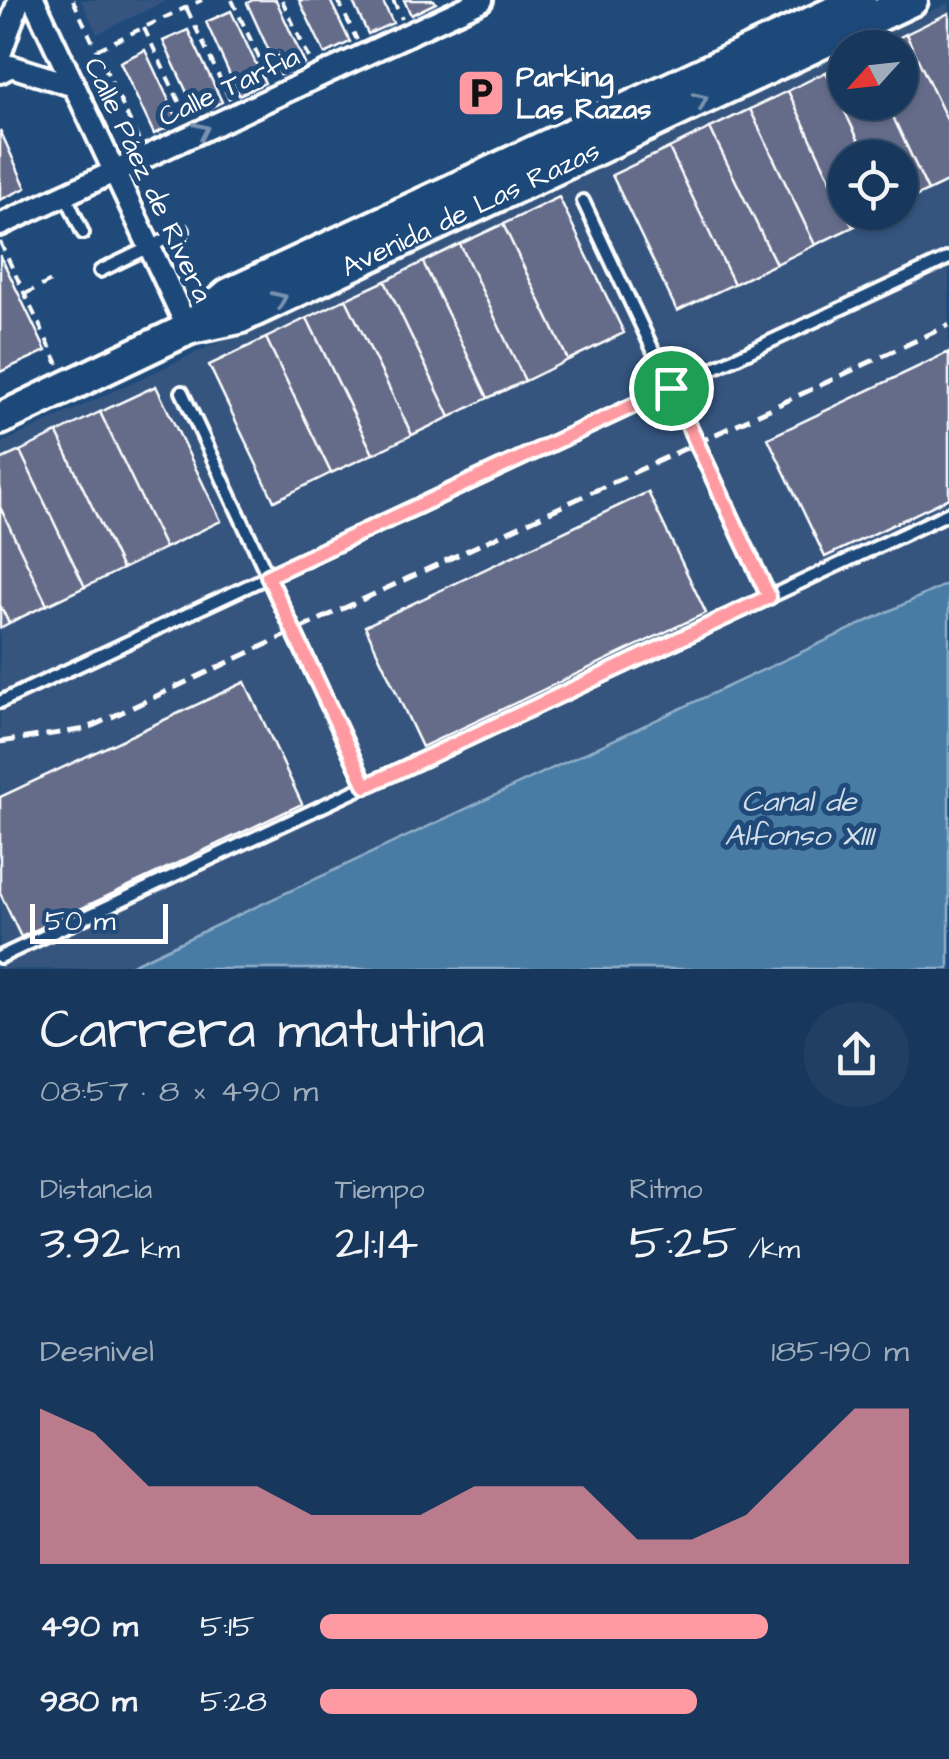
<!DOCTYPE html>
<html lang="es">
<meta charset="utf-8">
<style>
body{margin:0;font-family:"Architects Daughter",sans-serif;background:#203f62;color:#f1f3f6;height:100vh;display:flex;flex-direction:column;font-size:38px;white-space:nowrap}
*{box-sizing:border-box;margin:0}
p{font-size:32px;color:#9eacbb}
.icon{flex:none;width:55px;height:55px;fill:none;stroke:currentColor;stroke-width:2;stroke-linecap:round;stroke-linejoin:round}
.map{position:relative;height:969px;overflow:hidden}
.sheet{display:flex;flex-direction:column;background:#17385c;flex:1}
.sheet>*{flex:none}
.needle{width:65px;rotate:243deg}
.buttons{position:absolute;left:828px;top:30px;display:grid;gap:20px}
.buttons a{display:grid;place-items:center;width:90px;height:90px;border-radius:50%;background:#17385c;box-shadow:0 2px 8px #0004,0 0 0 2px #365272;font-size:50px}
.scale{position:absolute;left:30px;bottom:25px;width:138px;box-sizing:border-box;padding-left:10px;border:5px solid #fff;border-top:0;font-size:28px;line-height:35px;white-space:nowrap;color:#fff;-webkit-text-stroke:8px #1f4a7a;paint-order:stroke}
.pin{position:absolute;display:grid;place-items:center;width:85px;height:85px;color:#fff;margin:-42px;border:5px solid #fff;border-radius:50%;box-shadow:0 2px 10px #0007}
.round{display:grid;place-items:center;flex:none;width:105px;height:105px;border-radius:52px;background:#203f62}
.summary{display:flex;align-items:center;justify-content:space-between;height:170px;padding:0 40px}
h1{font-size:55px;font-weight:600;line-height:75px}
.stats{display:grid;grid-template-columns:repeat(3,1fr);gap:15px;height:170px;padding:10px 40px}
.stats div{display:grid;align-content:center}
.stats b{font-size:50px;font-weight:600}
.stats small{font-size:28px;font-weight:400}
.stats p{font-size:28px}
.chart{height:280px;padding:20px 40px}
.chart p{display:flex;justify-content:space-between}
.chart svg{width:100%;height:180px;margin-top:10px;fill:#ff9aa2;opacity:.7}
ul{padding:0 40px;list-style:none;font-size:32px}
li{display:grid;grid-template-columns:160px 120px 1fr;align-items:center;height:75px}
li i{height:25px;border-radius:12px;background:#ff9aa2}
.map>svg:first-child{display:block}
</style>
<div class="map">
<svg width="949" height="969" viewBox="0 0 949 969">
<rect width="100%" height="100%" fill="#1f4a7a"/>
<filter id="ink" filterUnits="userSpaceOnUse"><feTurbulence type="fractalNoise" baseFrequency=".01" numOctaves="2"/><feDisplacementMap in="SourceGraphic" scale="20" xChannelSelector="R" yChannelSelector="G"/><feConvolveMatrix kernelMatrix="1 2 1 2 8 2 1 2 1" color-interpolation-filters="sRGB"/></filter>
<g filter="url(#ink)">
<!-- built -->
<path fill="#34547f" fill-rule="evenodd" d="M81,0H168L97,34Z
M949,3V583L123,969H0V444L845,51V102H900V48L852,47ZM845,158H900V212H845Z"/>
<!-- water -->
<path fill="#487ba5" stroke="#91b0c9" stroke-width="2.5" d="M949,583V969H123Z"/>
<!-- building -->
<path fill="#656c8a" stroke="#fff" stroke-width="2.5" d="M253,0H276L305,64L280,75L247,3Z
M299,0H330L350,42L325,54Z
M352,0H382L393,23L368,34Z
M404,0H434L436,3L411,15Z
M231,11L265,83L239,95L206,22Z
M949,13V124L906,34Z
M188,30L222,102L197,114L163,41Z
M906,34L949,124V181L928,191L886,102H900V48H878Z
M145,50L179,122L154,134L120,62Z
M845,63V102H886L928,191L900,204V158H867L826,72Z
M826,72L867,158H845V210L788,91Z
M788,91L853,227L815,245L750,109Z
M750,109L815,245L776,264L710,128Z
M710,128L776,264L734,284L669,148Z
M0,130L26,188L0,200Z
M669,148L734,284L677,311L612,175Z
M559,197L624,333L568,360L503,224Z
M846,212H883L853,227Z
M503,224L568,360L525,381L460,244Z
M460,244L525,381L488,398L423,262Z
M0,255L46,351L0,372Z
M423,262L488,398L450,417L385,281Z
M385,281L450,417L412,435L346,299Z
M346,299L412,435L373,454L307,318Z
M307,318L373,454L331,473L266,338Z
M266,338L331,473L274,501L209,365Z
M949,352V498L825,557L768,438Z
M156,386L221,521L165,548L100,412Z
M100,412L165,548L122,569L57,433Z
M57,433L122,569L85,587L20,451Z
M20,451L85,587L47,605L0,507V460Z
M648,492L706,613L422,747L365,626Z
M0,507L47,605L9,623L0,605Z
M0,605L9,623L0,628Z
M245,682L302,804L21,937L0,893V797Z"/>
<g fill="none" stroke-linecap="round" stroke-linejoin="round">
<!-- service casing -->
<g stroke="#fff" stroke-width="18">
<path id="service" d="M65,194L83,233
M583,201L769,597
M100,271L183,231
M182,392L366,786
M0,702L949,258
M0,957L949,513"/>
</g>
<!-- minor casing -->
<g stroke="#fff" stroke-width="28">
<path id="minor" d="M34,0L188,329
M0,55L19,0
M0,72L11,66L74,86
M0,225L482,0"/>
</g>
<!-- secondary casing -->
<g stroke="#fff" stroke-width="38">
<g id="secondary">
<path id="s1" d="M191,328L239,318L912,0"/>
<path d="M0,419L188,329L229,294L860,0"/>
</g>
</g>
<!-- path -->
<path stroke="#fff" stroke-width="4" stroke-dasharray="10 8" stroke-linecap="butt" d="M73,0L139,141
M232,0L270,81
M282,0L311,62
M338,0L357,40
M393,0L402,19
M187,9L230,100
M144,28L187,118
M98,49L202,0
M0,242L58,364
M25,294L51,281"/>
<!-- service -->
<use href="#service" stroke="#1f4a7a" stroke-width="10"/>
<!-- minor -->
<use href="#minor" stroke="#1f4a7a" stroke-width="20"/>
<!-- secondary -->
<use href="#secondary" stroke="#1f4a7a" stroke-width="30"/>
<!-- rail -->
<path stroke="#fff" stroke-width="5" stroke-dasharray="15 8" stroke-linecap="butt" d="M0,742L86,729L949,325"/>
</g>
<!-- one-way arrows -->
<defs><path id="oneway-chevron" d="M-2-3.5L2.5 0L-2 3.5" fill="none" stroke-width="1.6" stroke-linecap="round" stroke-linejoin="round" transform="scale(2.5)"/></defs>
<g stroke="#7992af">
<use href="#oneway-chevron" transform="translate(701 100) rotate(-25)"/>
<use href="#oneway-chevron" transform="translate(202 130) rotate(-25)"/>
<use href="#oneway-chevron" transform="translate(280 299) rotate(-25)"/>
</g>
</g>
<g fill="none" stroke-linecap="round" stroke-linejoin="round" filter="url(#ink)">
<!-- route casing -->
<g stroke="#fff" stroke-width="20">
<path id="route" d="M671,388L769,597L366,786L268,576Z"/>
</g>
<!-- route -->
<use href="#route" stroke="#ff9aa2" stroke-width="12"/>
</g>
<!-- icons -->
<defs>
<g id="parking-square" transform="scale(2.5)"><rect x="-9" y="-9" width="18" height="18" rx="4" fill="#ff9aa2" stroke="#1f4a7a"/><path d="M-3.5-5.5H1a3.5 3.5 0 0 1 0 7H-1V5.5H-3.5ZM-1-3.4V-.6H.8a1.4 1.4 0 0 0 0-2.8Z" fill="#111"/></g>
</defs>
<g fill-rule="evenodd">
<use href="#parking-square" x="481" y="93"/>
</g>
<g text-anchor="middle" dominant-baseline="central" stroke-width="10" stroke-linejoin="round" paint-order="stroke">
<!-- poi labels -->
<g font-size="28" font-weight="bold" fill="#fff" stroke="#1f4a7a" text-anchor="start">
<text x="516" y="77">Parking<tspan x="516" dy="32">Las Razas</tspan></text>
</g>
<!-- street labels -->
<g font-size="28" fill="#fff" stroke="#1f4a7a">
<text transform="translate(229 87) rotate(-25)">Calle Tarfia</text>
<text transform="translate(148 180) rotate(65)">Calle Páez de Rivera</text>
<text stroke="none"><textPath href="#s1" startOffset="305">Avenida de Las Razas</textPath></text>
</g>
<!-- water labels -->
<g font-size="30" font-style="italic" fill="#d1dee8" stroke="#1f4a7a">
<text x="799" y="802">Canal de<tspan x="799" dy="34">Alfonso XIII</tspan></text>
</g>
</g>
</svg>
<div class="buttons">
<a><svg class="needle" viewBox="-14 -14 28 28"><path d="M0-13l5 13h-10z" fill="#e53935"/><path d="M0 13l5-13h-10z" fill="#9eacbb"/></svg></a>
<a><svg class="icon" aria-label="locate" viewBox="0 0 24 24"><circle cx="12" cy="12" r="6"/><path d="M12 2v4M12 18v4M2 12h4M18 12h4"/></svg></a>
</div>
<div class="scale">50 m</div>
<div class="pin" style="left:671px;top:388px;background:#1e9e55"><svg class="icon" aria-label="arrive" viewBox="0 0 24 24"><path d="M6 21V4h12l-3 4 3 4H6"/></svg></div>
</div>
<section class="sheet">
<div class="summary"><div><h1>Carrera matutina</h1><p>08:57 · 8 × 490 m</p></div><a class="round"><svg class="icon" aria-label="share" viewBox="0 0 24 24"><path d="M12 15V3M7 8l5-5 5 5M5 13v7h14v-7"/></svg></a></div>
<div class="stats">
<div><p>Distancia</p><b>3.92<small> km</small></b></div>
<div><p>Tiempo</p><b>21:14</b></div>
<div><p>Ritmo</p><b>5:25<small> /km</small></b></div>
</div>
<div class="chart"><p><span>Desnivel</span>185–190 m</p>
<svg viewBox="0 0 160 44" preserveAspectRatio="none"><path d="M0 44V6L10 12L20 25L30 25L40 25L50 32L60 32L70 32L80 25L90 25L100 25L110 38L120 38L130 32L140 19L150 6L160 6V44z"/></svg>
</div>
<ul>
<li><b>490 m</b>5:15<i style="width:76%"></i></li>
<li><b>980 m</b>5:28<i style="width:64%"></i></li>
</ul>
</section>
